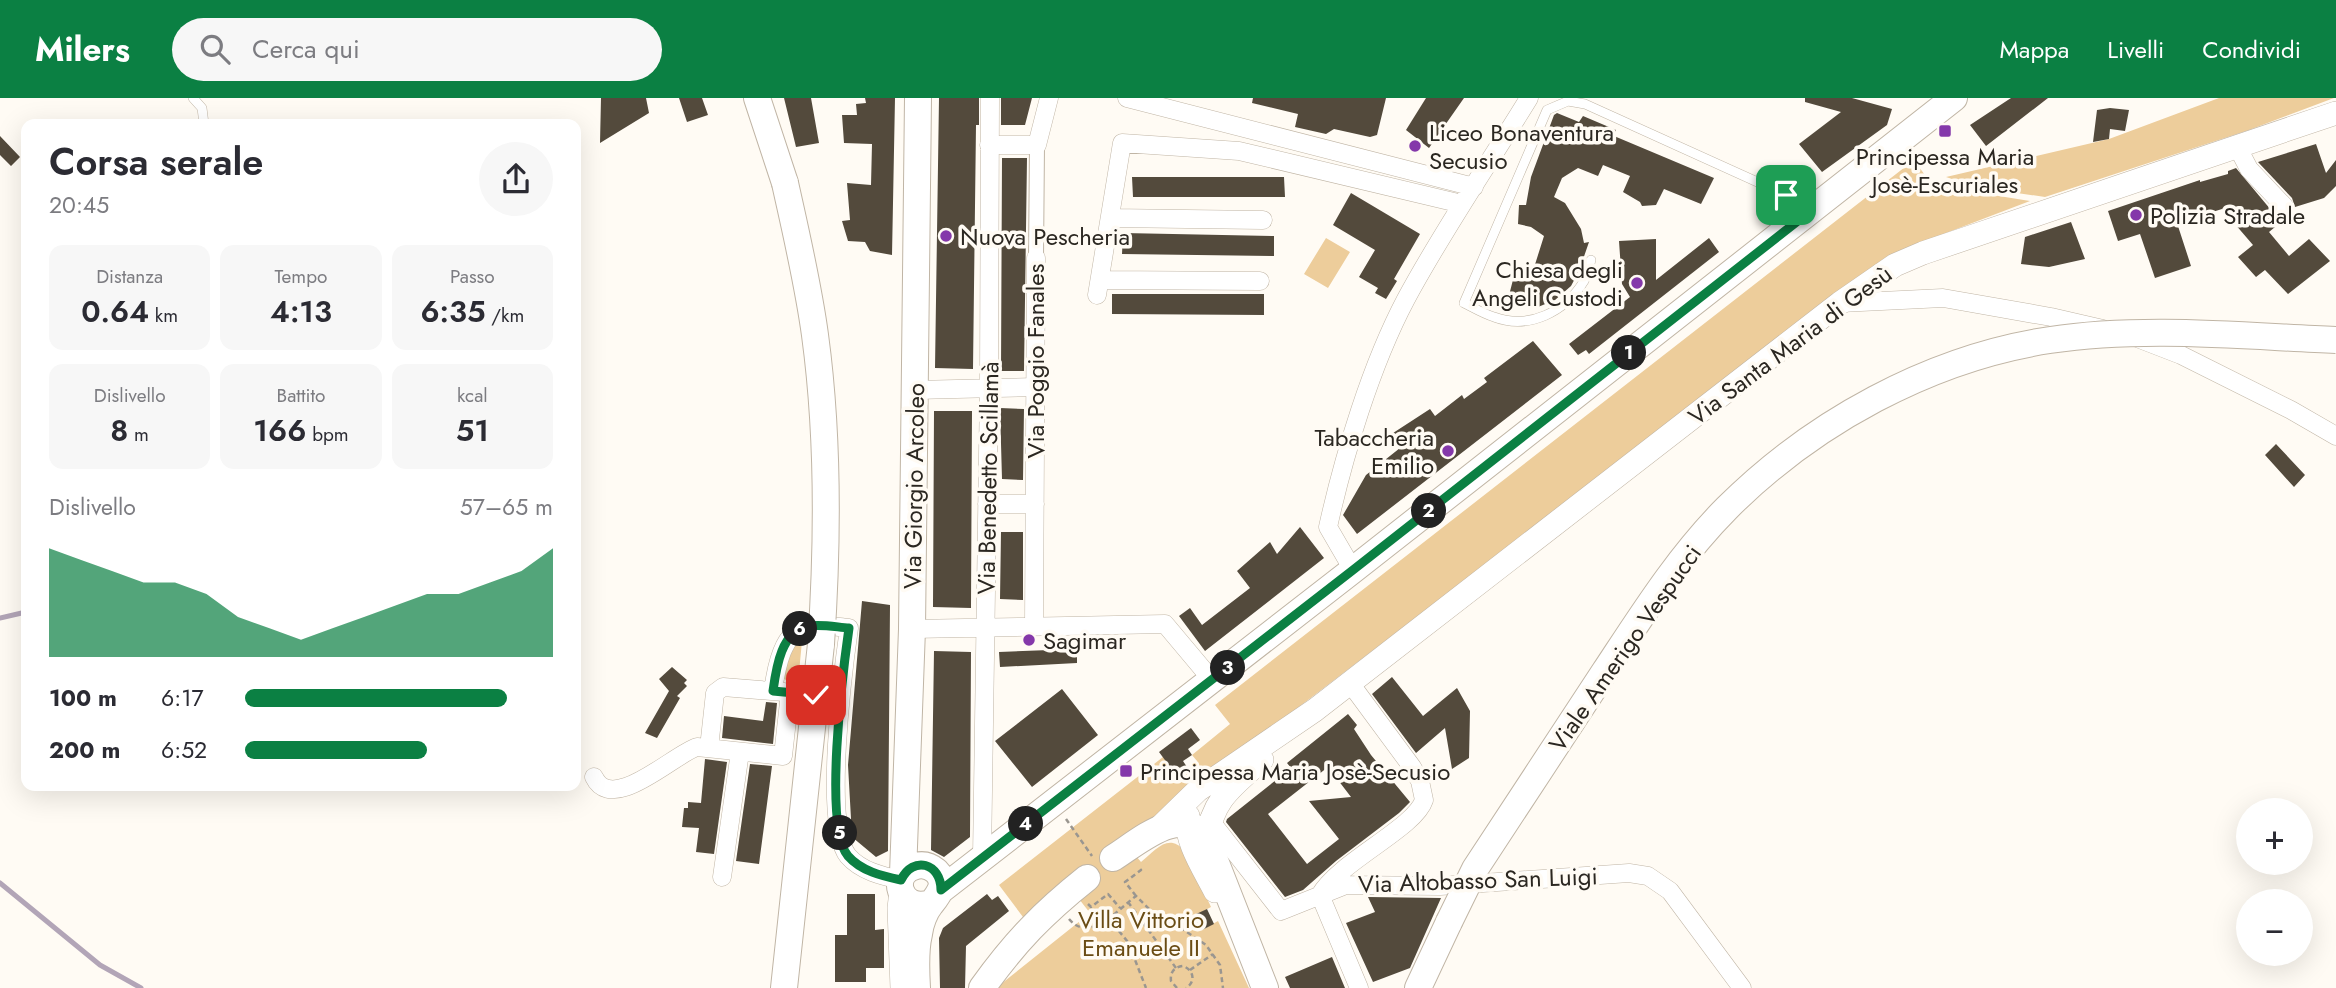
<!DOCTYPE html>
<html lang="it">
<meta charset="utf-8">
<style>
body{margin:0;font-family:Jost,sans-serif;background:#f7f7f7;color:#2b2b33;height:100vh;display:flex;flex-direction:column;font-size:26px;white-space:nowrap}
*{box-sizing:border-box;margin:0}
p{font-size:23px;color:#7c7c81}
.icon{flex:none;width:38px;height:38px;fill:none;stroke:currentColor;stroke-width:2;stroke-linecap:round;stroke-linejoin:round}
.map{position:relative;flex:1;overflow:hidden}
.side{position:absolute;left:21px;top:21px;width:560px;height:672px;display:flex;flex-direction:column;background:#fff;border-radius:14px;box-shadow:0 7px 28px #0002}
.side>*{flex:none}
.fabs{position:absolute;left:2236px;top:700px;display:grid;gap:14px}
.fabs a{display:grid;place-items:center;width:77px;height:77px;border-radius:50%;background:#fff;box-shadow:0 7px 28px #0002;font-size:35px}
.pin{position:absolute;display:grid;place-items:center;width:60px;height:60px;color:#fff;margin:-30px;border-radius:14px;box-shadow:0 4px 10px #0006}
.km{position:absolute;width:35px;height:35px;margin:-18px;border-radius:50%;background:#222;color:#fff;font-size:19px;line-height:35px;text-align:center}
.round{display:grid;place-items:center;flex:none;width:74px;height:74px;border-radius:37px;background:#f7f7f7}
.head{display:flex;align-items:center;justify-content:space-between;height:119px;padding:0 28px}
h1{font-size:38px;font-weight:600;line-height:52px}
.figures{display:grid;grid-template-columns:repeat(3,1fr);gap:10px;height:119px;padding:7px 28px}
.figures div{display:grid;align-content:center;border-radius:14px;background:#f7f7f7;text-align:center}
.figures b{font-size:30px;font-weight:600}
.figures small{font-size:19px;font-weight:400}
.figures p{font-size:19px}
.chart{height:196px;padding:14px 28px}
.chart p{display:flex;justify-content:space-between}
.chart svg{width:100%;height:126px;margin-top:7px;fill:#0b8043;opacity:.7}
ul{padding:0 28px;list-style:none;font-size:23px}
li{display:grid;grid-template-columns:112px 84px 1fr;align-items:center;height:52px}
li i{height:18px;border-radius:9px;background:#0b8043}
header{display:flex;align-items:center;gap:42px;box-sizing:border-box;height:98px;padding:0 35px;background:#0b8043;color:#fff}
header strong{font-size:33px}
nav{display:flex;gap:38px;margin-inline-start:auto;font-size:24px}
.search{width:490px;height:63px;background:#f7f7f7;display:flex;align-items:center;gap:18px;box-sizing:border-box;padding:0 24px;border-radius:38px;color:#7c7c81;font-size:26px}
.map>svg:first-child{display:block}
</style>
<header>
<strong>Milers</strong>
<div class="search"><svg class="icon" aria-label="search" viewBox="0 0 24 24"><circle cx="10" cy="10" r="6"/><path d="M15 15l6 6"/></svg>Cerca qui</div>
<nav><a>Mappa</a><a>Livelli</a><a>Condividi</a></nav>
</header>
<div class="map">
<svg width="2336" height="890" viewBox="0 0 2336 890">
<rect width="100%" height="100%" fill="#fffbf4"/>
<!-- green -->
<path fill="#edcd9b" d="M2219,0H2334L2249,32L2045,99L1976,89L1946,79L2109,41Z
M1914,62L1935,91L1952,88L1974,94L2030,103L1946,135L1794,231L1109,754L1136,758L1141,764C1156,752 1168,734 1185,753L1211,809L1194,818L1202,832L1218,823L1249,890H996L1090,815L1079,801L1026,823L999,787L1163,659L1176,677L1197,663L1192,657L1230,626L1215,607Z
M1326,140L1350,154L1328,190L1304,176Z
M802,543L798,585L791,586L782,579L783,572L796,544Z"/>
<g fill="none" stroke-linecap="round" stroke-linejoin="round">
<!-- stream -->
<path stroke="#b2a5b7" stroke-width="5" d="M0,520L26,514
M0,785L100,867L141,890"/>
</g>
<!-- building -->
<path fill="#534a3c" fill-rule="evenodd" d="M601,0H646L649,15L600,45Z
M679,0H702L708,17L687,24Z
M784,0H811L819,45L796,49Z
M865,0H895L892,157L870,153L865,144L848,143L842,123L850,122L847,85L871,87L872,46L844,45L842,17H857L856,6L866,5Z
M939,0H979V27H976L973,271L935,270Z
M1001,0H1032L1025,27H1001Z
M1253,0H1386L1377,37L1370,39L1334,31L1326,36L1295,29L1298,16L1252,5Z
M1426,0H1464L1429,50L1406,32Z
M1805,0H1852L1892,11L1887,27L1822,74L1799,46L1841,14L1805,4Z
M2011,0H2048L1986,48L1970,27Z
M2110,10L2129,12L2125,33L2110,31L2109,41L2093,44L2097,12Z
M1557,15L1579,24L1583,18L1616,32L1614,38L1714,80L1701,106L1664,91L1656,107L1642,108L1640,104L1623,94L1630,78L1603,67L1598,78L1578,70L1562,80L1554,99L1565,105L1581,131L1584,145L1589,144L1579,173L1571,188L1555,202L1538,209H1506L1515,174L1532,176L1544,138L1531,129L1518,126L1519,107H1526L1531,79L1554,17Z
M0,38L20,59L11,68L0,57Z
M2316,46L2326,75L2336,62V88L2324,100L2295,109L2292,100L2258,64Z
M1002,60H1027L1024,273H1001Z
M2236,70L2281,124L2269,134L2289,158L2309,141L2330,163L2288,196L2265,172L2256,179L2238,159L2253,147L2222,111L2177,125L2191,168L2155,180L2140,136L2118,143L2108,113L2200,82V84L2228,76V73Z
M1132,79H1284L1285,99H1133Z
M1351,95L1420,136L1394,181L1397,183L1386,201L1375,195L1378,190L1359,179L1375,152L1333,127Z
M2071,124L2085,161L2049,169L2021,166L2025,139Z
M1123,135L1274,138V158L1122,156Z
M1709,140L1719,154L1589,256L1586,252L1578,257L1569,246L1630,199L1622,186L1619,143L1656,141V182Z
M1112,196H1264V217L1112,216Z
M1533,243L1562,277L1357,436L1343,417L1366,377L1400,350L1390,337L1430,311L1435,318L1462,297L1464,301L1487,284L1484,280Z
M1000,310L1024,311L1023,382L1002,381Z
M934,313H972L971,510L933,509Z
M2276,346L2305,377L2294,389L2265,357Z
M1300,429L1324,460L1205,553L1179,518L1190,510L1202,527L1250,490L1237,473L1270,444L1277,456Z
M1001,434H1023V502L1000,501Z
M862,503L890,507L888,753L876,759L852,739L848,667Z
M1077,551V565L1000,569L999,554Z
M934,553L971,554L970,739L944,759L931,752Z
M672,569L687,582L684,585L687,588L677,598L680,600L657,640L645,635L669,593L659,581Z
M1392,579L1423,618L1457,590L1470,613L1469,660L1452,671L1445,630L1416,655L1372,596Z
M1062,591L1098,637L1032,689L995,643Z
M766,604L777,605L773,646L722,640L724,618L763,623Z
M1348,616L1357,627L1354,631L1371,657L1410,704L1399,715L1336,763L1303,792L1285,799L1226,724L1227,721L1291,670L1287,665ZM1328,669L1351,699L1309,703L1339,741L1307,766L1268,716Z
M1191,630L1200,642L1188,651L1192,657L1183,663L1187,669L1176,677L1159,654Z
M705,661L727,664L714,756L696,754L699,730L682,729L684,710H688V704L701,705Z
M750,666L772,668L759,766L736,763Z
M847,796H875V832L884,831V870H866V884H835V837H847Z
M987,796L992,802L998,798L1009,813L966,848L965,890H940L939,840L943,830Z
M1368,799L1441,800L1410,870L1373,884L1346,825L1375,814Z
M1207,811L1214,826L1202,832L1194,817Z
M1332,859L1345,890H1290L1285,879Z"/>
<g fill="none" stroke-linecap="round" stroke-linejoin="round">
<!-- service casing -->
<g stroke="#c0b5a5" stroke-width="10">
<path id="service" d="M193,0L202,10L204,26
M1591,162C1589,169 1587,177 1584,183C1565,214 1529,232 1494,219C1484,216 1474,210 1464,205L1547,12L1568,3L1585,6L1786,97L1806,114"/>
</g>
<!-- pedestrian casing -->
<g stroke="#c0b5a5" stroke-width="16">
<path id="pedestrian" d="M1036,160L1037,47"/>
</g>
<!-- minor casing -->
<g stroke="#c0b5a5" stroke-width="19">
<path id="minor" d="M1127,0L1474,89
M989,47H1037L1049,0
M2238,50L2249,71L2284,108
M1110,120L1263,122
M1100,182L1260,183
M1097,197L1122,45L1239,53L1462,106
M1840,205L1943,200L2051,219L2103,231
M2137,240L2181,257L2291,312L2336,338
M915,292L1035,289
M987,406H1035
M1353,472L1328,429C1344,357 1371,267 1406,201C1443,132 1488,67 1529,0
M1034,528L1036,160
M912,531L1165,526L1212,582
M1350,585L1412,669L1420,683L1424,702C1415,730 1340,763 1320,797L1359,890
M773,593C776,571 782,532 809,528C821,526 837,529 849,530C843,572 823,728 848,758C861,773 882,778 901,782
M709,650L715,595L723,589L784,594
M594,679C612,717 674,656 697,649L783,658L790,595
M1209,721L1281,813L1346,787L1440,788L1629,775L1648,778L1670,793L1742,890
M982,760L989,290L990,0
M722,779L740,654"/>
</g>
<!-- tertiary casing -->
<g stroke="#c0b5a5" stroke-width="24">
<path id="tertiary" d="M1188,718C1183,740 1205,773 1215,793
M1161,728L1198,692L1315,612L1840,205L1895,167L1923,155L2336,15
M1207,742C1212,701 1233,688 1262,662
M901,794L899,810L902,890"/>
</g>
<!-- secondary casing -->
<g stroke="#c0b5a5" stroke-width="28">
<path id="secondary" d="M757,0L785,85
M1113,760C1140,743 1182,704 1207,742L1265,890
M903,776L912,531L918,0
M941,792L1353,472L1954,0
M784,890L821,546
M917,890C916,873 915,852 919,836C920,826 925,813 931,806C939,796 948,785 936,773C930,768 923,766 916,768C888,774 899,816 931,805
M982,890C1015,844 1043,815 1087,780
M1418,890L1449,824"/>
</g>
<!-- path -->
<path stroke="#9a9690" stroke-width="2.5" stroke-dasharray="5 3.5" stroke-linecap="butt" d="M1066,721L1092,758
M1136,798L1125,784L1141,772L1138,769
M1128,804L1176,870
M1088,806L1091,809L1108,796L1120,810
M1108,820L1128,844L1146,890
M1069,821C1090,846 1117,812 1136,798L1161,823L1175,826L1206,847L1220,867L1223,890
M1190,872L1213,856
M1177,890L1171,883C1170,874 1174,869 1183,868C1194,872 1196,884 1186,890"/>
<!-- service -->
<use href="#service" stroke="#fff" stroke-width="9"/>
<!-- pedestrian -->
<use href="#pedestrian" stroke="#fff" stroke-width="14"/>
<!-- minor -->
<use href="#minor" stroke="#fff" stroke-width="18"/>
<!-- tertiary -->
<use href="#tertiary" stroke="#fff" stroke-width="23"/>
<!-- secondary -->
<use href="#secondary" stroke="#fff" stroke-width="26"/>
<!-- secondary-bridge casing -->
<g stroke="#c0b5a5" stroke-width="28" stroke-linecap="butt">
<path id="secondary-bridge" d="M785,85C796,135 808,185 815,237C829,340 828,443 821,546
M1449,824L1475,771C1518,705 1562,639 1605,573C1642,517 1679,458 1727,410C1812,325 1930,260 2050,242C2144,228 2241,238 2336,242"/>
</g>
<!-- secondary-bridge -->
<use href="#secondary-bridge" stroke="#fff" stroke-width="26"/>
</g>
<g fill="none" stroke-linecap="round" stroke-linejoin="round">
<!-- route casing -->
<g stroke="#fff" stroke-width="14">
<path id="route" d="M816,597L773,593C776,571 781,532 809,528C821,526 836,529 849,530C843,572 823,729 848,758C861,773 882,778 901,782C913,757 941,765 941,792L1353,472L1808,115L1786,97"/>
</g>
<!-- route -->
<use href="#route" stroke="#0b8043" stroke-width="9"/>
</g>
<!-- markers -->
<g fill="#8438aa" stroke="#fffbf4" stroke-width="2.5">
<rect x="1938" y="26" width="14" height="14" rx="3.5"/>
<circle cx="1415" cy="48" r="7"/>
<circle cx="2136" cy="117" r="7"/>
<circle cx="946" cy="138" r="7"/>
<circle cx="1637" cy="185" r="7"/>
<circle cx="1448" cy="353" r="7"/>
<circle cx="1029" cy="542" r="7"/>
<rect x="1119" y="666" width="14" height="14" rx="3.5"/>
</g>
<g text-anchor="middle" dominant-baseline="central" stroke-width="7" stroke-linejoin="round" paint-order="stroke">
<!-- poi labels -->
<g font-size="24" fill="#2b2721" stroke="#fffbf4" text-anchor="start">
<text x="1429" y="34">Liceo Bonaventura<tspan x="1429" dy="28">Secusio</tspan></text>
<text x="1945" y="58" text-anchor="middle">Principessa Maria<tspan x="1945" dy="28">Josè-Escuriales</tspan></text>
<text x="2150" y="117">Polizia Stradale</text>
<text x="960" y="138">Nuova Pescheria</text>
<text x="1623" y="171" text-anchor="end">Chiesa degli<tspan x="1623" dy="28">Angeli Custodi</tspan></text>
<text x="1434" y="339" text-anchor="end">Tabaccheria<tspan x="1434" dy="28">Emilio</tspan></text>
<text x="1043" y="542">Sagimar</text>
<text x="1140" y="673">Principessa Maria Josè-Secusio</text>
</g>
<!-- street labels -->
<g font-size="24" fill="#2b2721" stroke="#fffbf4">
<text transform="translate(1790 247) rotate(-37)">Via Santa Maria di Gesù</text>
<text transform="translate(1035 263) rotate(-90)">Via Poggio Fanales</text>
<text transform="translate(988 380) rotate(-89)">Via Benedetto Scillamà</text>
<text transform="translate(914 388) rotate(-89)">Via Giorgio Arcoleo</text>
<text transform="translate(1625 550) rotate(-55)">Viale Amerigo Vespucci</text>
<text transform="translate(1478 782) rotate(-2)">Via Altobasso San Luigi</text>
</g>
<!-- park labels -->
<g font-size="24" fill="#6a4c14" stroke="#fffbf4">
<text x="1141" y="821">Villa Vittorio<tspan x="1141" dy="28">Emanuele II</tspan></text>
</g>
</g>
</svg>
<div class="fabs">
<a>+</a>
<a>−</a>
</div>
<div class="pin" style="left:1786px;top:97px;background:#1e9e55"><svg class="icon" aria-label="arrive" viewBox="0 0 24 24"><path d="M6 21V4h12l-3 4 3 4H6"/></svg></div>
<div class="pin" style="left:816px;top:597px;background:#d93025"><svg class="icon" aria-label="check" viewBox="0 0 24 24"><path d="M5 12l5 5 9-10"/></svg></div>
<b class="km" style="left:1629px;top:255px">1</b>
<b class="km" style="left:1429px;top:413px">2</b>
<b class="km" style="left:1228px;top:570px">3</b>
<b class="km" style="left:1026px;top:726px">4</b>
<b class="km" style="left:840px;top:735px">5</b>
<b class="km" style="left:800px;top:531px">6</b>
<section class="side">
<div class="head"><div><h1>Corsa serale</h1><p>20:45</p></div><a class="round"><svg class="icon" aria-label="share" viewBox="0 0 24 24"><path d="M12 15V3M7 8l5-5 5 5M5 13v7h14v-7"/></svg></a></div>
<div class="figures">
<div><p>Distanza</p><b>0.64<small> km</small></b></div>
<div><p>Tempo</p><b>4:13</b></div>
<div><p>Passo</p><b>6:35<small> /km</small></b></div>
</div>
<div class="figures">
<div><p>Dislivello</p><b>8<small> m</small></b></div>
<div><p>Battito</p><b>166<small> bpm</small></b></div>
<div><p>kcal</p><b>51</b></div>
</div>
<div class="chart"><p><span>Dislivello</span>57–65 m</p>
<svg viewBox="0 0 160 44" preserveAspectRatio="none"><path d="M0 44V6L10 10L20 14L30 18L40 18L50 22L60 30L70 34L80 38L90 34L100 30L110 26L120 22L130 22L140 18L150 14L160 6V44z"/></svg>
</div>
<ul>
<li><b>100 m</b>6:17<i style="width:85%"></i></li>
<li><b>200 m</b>6:52<i style="width:59%"></i></li>
</ul>
</section>
</div>
